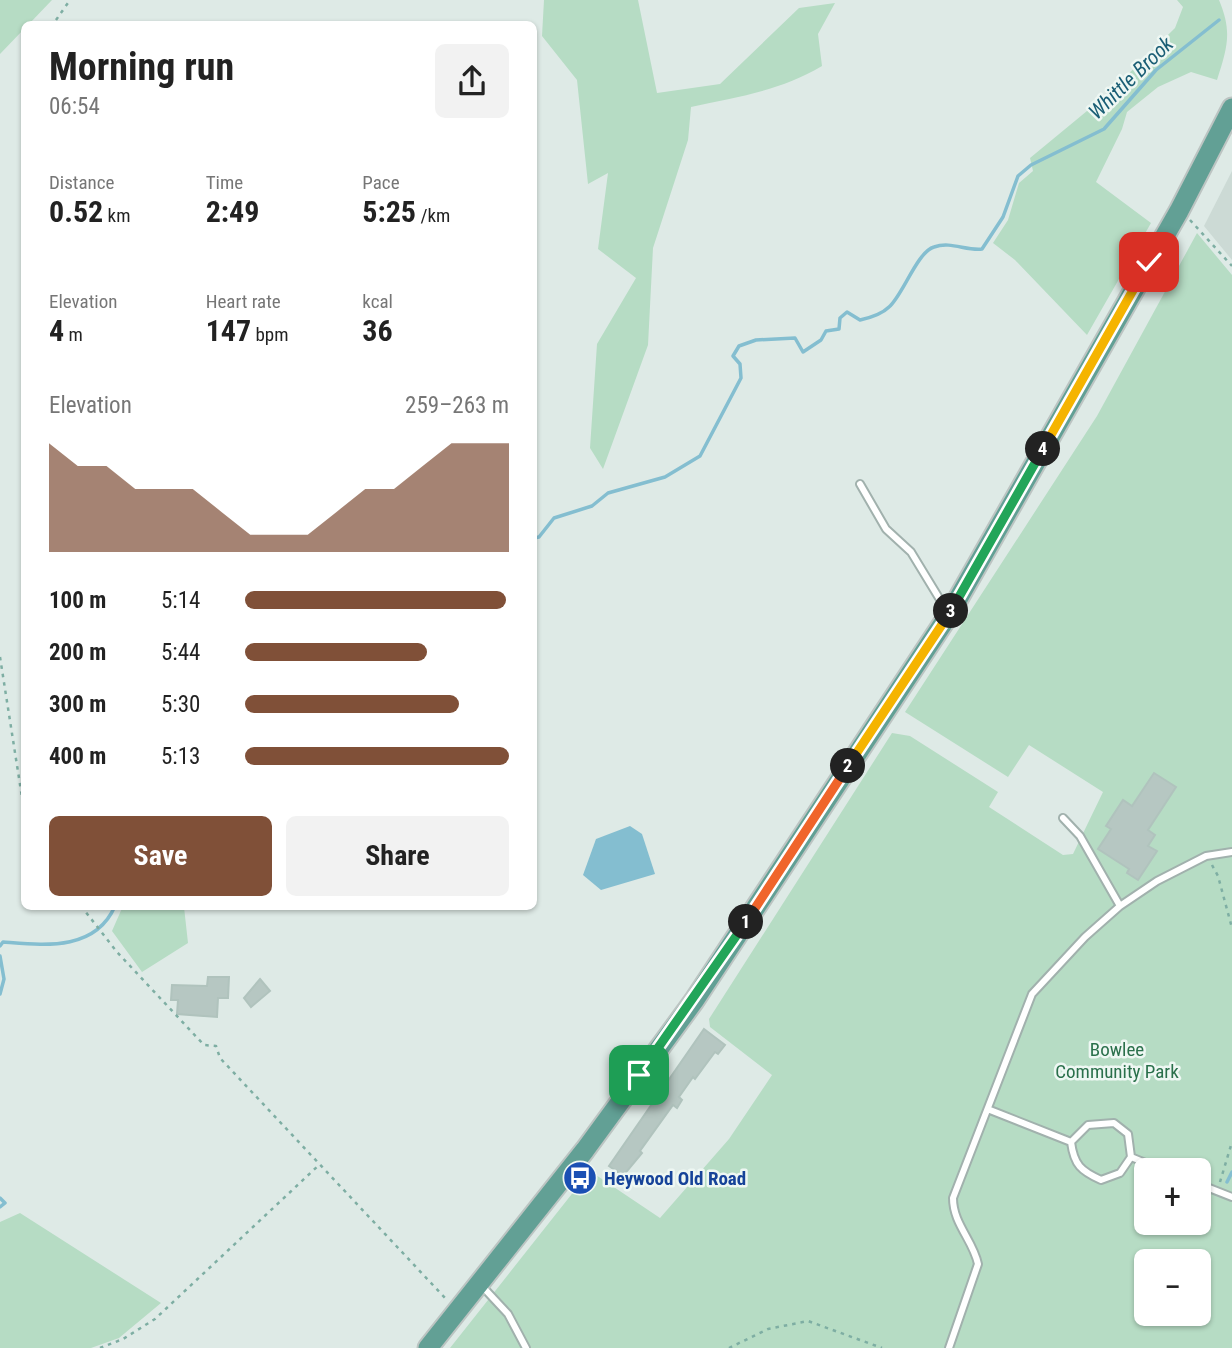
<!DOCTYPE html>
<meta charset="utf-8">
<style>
body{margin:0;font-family:"Roboto Condensed",sans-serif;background:#f2f2f2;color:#222;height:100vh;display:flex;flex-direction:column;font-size:26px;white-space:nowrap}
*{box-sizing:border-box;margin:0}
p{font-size:23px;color:#767676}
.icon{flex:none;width:38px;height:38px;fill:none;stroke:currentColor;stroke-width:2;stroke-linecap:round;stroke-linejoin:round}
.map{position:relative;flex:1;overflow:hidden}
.sheet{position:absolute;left:21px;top:21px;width:516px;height:889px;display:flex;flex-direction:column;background:#fff;border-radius:10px;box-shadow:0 2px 5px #0004}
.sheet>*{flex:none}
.buttons{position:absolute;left:1134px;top:1158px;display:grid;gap:14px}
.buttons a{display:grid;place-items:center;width:77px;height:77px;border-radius:10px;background:#fff;box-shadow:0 2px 5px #0004;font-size:35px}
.pin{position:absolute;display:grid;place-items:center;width:60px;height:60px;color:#fff;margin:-30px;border-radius:14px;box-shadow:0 4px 10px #0006}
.km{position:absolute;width:35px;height:35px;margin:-18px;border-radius:50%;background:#222;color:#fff;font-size:19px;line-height:35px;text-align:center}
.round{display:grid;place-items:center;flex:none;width:74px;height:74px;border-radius:10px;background:#f2f2f2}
.summary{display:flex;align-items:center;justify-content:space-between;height:119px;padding:0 28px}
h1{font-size:38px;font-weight:700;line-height:52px}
.figures{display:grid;grid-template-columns:repeat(3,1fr);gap:10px;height:119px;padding:7px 28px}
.figures div{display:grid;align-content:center}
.figures b{font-size:30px;font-weight:700}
.figures small{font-size:19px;font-weight:400}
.figures p{font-size:19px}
.chart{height:196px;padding:14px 28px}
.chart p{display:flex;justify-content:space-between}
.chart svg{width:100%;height:126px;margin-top:7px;fill:#805038;opacity:.7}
.primary-button{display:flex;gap:14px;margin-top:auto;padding:14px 28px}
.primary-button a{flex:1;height:80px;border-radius:10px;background:#805038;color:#fff;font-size:28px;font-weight:700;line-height:80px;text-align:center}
.primary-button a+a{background:#f2f2f2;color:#222}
ul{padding:0 28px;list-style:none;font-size:23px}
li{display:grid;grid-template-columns:112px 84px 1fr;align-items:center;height:52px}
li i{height:18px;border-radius:9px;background:#805038}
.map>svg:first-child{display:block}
</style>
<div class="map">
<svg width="1232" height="1348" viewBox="0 0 1232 1348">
<rect width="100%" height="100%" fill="#deeae6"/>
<!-- built -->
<path fill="#ccdad5" d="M1232,171V260L1204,226Z"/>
<!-- green -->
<path fill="#b6dcc4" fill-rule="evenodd" d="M0,0H52L29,24H24V29L0,54Z
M544,0H638L657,93L720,84L799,8L835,3L818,34L822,66C780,91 737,97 691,107L688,140L653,248L648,345L603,469L590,448L597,344L636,278L598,249L608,173L588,184L577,80L542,36Z
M1177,0H1219C1232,31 1228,46 1217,80L1191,72L1158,87L1127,112L1122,129L1096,182L1151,223L1087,335L1015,260L993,243L1008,220L1019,183L1033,171L1030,158L1110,92L1175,28L1183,7Z
M1197,233L1232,275V1348H450L590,1171L660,1218L729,1139L772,1075L710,1027L709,1019L892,733L910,736L998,792L989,807L1063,855L1073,854L1103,792L1029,745L1008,777L905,712L1097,416ZM1146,1171H1199V1223H1146ZM1146,1262H1199V1314H1146Z
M123,906L184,907L188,943L142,972L112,931Z
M20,1213L161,1303L119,1338L91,1348H0V1222Z"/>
<!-- water -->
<path fill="#84bed0" d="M630,826L642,834L655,874L601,890L583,875L596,839Z"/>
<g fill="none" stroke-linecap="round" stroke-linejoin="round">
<!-- stream -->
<path stroke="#84bed0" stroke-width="3.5" d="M534,538L539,537L554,518L592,506L608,493L665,477L700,456L741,378L740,364L733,356L739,346L756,340L795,338L803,352L821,340L826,331L839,329L840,318L847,312L860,320C869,318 882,314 889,307C903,295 917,252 934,247C951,241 966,251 982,249L1003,217L1018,176L1031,165L1104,129L1156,70L1219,20
M0,946L3,942C43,945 95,952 115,906
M0,956L4,979L0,994
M1227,1182L1232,1172
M0,1198L5,1203L0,1207"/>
</g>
<!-- building -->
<path fill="#b6c7c2" stroke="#b0c3bd" stroke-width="2" d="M1154,773L1176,787L1148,830L1155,835L1148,846L1157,851L1138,880L1127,873L1129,869L1098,849L1111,829L1106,826L1123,800L1132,806Z
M208,977H229L228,998H218L217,1017L177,1014L178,1000H171L172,985L207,986Z
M260,979L270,991L251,1007L244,998Z
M704,1029L725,1045L718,1054L715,1052L695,1079L693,1077L679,1097L682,1100L677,1108L673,1105L640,1151L642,1153L623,1176L609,1166Z"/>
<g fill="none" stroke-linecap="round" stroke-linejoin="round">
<!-- service casing -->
<g stroke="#a1b1ad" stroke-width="10">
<path id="service" d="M860,484L886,529L911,552L939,598L951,606
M1063,818L1080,836L1120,906
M990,1110L1071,1142
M1114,1123L1128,1134L1131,1157L1120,1173L1101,1180C1081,1171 1074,1165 1071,1142L1088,1125Z
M1131,1157L1165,1171
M1199,1184L1232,1197
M481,1285L508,1314L526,1348
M949,1348L978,1264C973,1240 953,1224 953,1198L1032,994L1085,937L1120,906L1157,881L1206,856L1232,852"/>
</g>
<!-- primary casing -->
<g stroke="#bcc4c2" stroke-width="23">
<path id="primary" d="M428,1348L585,1150L694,1001L950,613L1179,211L1232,108"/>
</g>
<!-- path -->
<path stroke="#7eaea3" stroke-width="2.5" stroke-dasharray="3.5 5" stroke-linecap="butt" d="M56,20L70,0
M1190,220L1232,266
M0,657L24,810
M1212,865L1218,876L1232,928
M81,906L117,952L204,1045L216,1046L220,1058L446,1299
M1220,1182L1232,1142
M100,1348L123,1339L155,1319L320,1164
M729,1348L768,1329L808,1321L882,1348"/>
<!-- service -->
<use href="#service" stroke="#fff" stroke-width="6"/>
<!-- primary -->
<use href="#primary" stroke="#62a095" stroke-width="19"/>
</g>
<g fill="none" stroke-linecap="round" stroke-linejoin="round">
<!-- split-1 casing -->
<g stroke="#fff" stroke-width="14">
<path id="split-1" d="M639,1075L746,922"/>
</g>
<!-- split-2 casing -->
<g stroke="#fff" stroke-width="14">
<path id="split-2" d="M746,922L848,766"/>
</g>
<!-- split-3 casing -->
<g stroke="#fff" stroke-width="14">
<path id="split-3" d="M848,766L951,611"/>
</g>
<!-- split-4 casing -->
<g stroke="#fff" stroke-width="14">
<path id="split-4" d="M951,611L1043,449"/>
</g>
<!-- split-5 casing -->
<g stroke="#fff" stroke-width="14">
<path id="split-5" d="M1043,449L1149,262"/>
</g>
<!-- split-1 -->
<use href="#split-1" stroke="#22a559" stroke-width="9"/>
<!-- split-2 -->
<use href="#split-2" stroke="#f0652b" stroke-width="9"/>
<!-- split-3 -->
<use href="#split-3" stroke="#f5b400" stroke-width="9"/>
<!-- split-4 -->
<use href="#split-4" stroke="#22a559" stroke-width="9"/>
<!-- split-5 -->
<use href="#split-5" stroke="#f5b400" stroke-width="9"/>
</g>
<!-- icons -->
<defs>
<g id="bus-disc" transform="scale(1.75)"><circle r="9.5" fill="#1a4fb4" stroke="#eef7f3"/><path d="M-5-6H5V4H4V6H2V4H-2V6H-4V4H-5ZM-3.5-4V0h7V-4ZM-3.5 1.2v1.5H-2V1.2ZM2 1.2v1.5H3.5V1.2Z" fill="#fff"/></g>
</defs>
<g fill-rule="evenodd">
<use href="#bus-disc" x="580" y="1178"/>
</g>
<g text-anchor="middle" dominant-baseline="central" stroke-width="5" stroke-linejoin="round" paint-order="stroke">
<!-- park labels -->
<g font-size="19" fill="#2a704b" stroke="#eef7f3">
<text x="1117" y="1049">Bowlee<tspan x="1117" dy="22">Community Park</tspan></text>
</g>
<!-- transit labels -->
<g font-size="19" font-weight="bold" fill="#164399" stroke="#eef7f3" text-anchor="start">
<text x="604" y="1178">Heywood Old Road</text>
</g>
<!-- water labels -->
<g font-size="21" font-style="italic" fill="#1a5e75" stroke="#eef7f3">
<text transform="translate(1131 78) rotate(-44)">Whittle Brook</text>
</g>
</g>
</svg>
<div class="buttons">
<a>+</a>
<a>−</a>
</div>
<div class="pin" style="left:639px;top:1075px;background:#1e9e55"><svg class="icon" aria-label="arrive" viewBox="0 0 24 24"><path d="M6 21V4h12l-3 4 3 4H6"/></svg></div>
<div class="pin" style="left:1149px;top:262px;background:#d93025"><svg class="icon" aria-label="check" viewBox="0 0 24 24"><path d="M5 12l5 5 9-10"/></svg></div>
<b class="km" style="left:746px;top:922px">1</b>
<b class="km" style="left:848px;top:766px">2</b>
<b class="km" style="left:951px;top:611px">3</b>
<b class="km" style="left:1043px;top:449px">4</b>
<section class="sheet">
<div class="summary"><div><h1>Morning run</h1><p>06:54</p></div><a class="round"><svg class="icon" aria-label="share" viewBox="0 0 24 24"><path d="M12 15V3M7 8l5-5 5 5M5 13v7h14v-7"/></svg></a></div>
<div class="figures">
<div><p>Distance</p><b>0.52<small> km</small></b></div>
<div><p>Time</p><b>2:49</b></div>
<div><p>Pace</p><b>5:25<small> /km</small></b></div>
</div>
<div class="figures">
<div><p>Elevation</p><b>4<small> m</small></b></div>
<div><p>Heart rate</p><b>147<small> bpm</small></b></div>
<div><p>kcal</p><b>36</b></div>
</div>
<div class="chart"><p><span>Elevation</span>259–263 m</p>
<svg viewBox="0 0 160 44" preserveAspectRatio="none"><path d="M0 44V6L10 14L20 14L30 22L40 22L50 22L60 30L70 38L80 38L90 38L100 30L110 22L120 22L130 14L140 6L150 6L160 6V44z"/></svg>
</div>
<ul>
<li><b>100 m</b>5:14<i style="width:99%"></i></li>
<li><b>200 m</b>5:44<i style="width:69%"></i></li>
<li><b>300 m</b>5:30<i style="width:81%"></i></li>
<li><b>400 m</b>5:13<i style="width:100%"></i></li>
</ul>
<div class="primary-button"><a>Save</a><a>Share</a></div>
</section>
</div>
